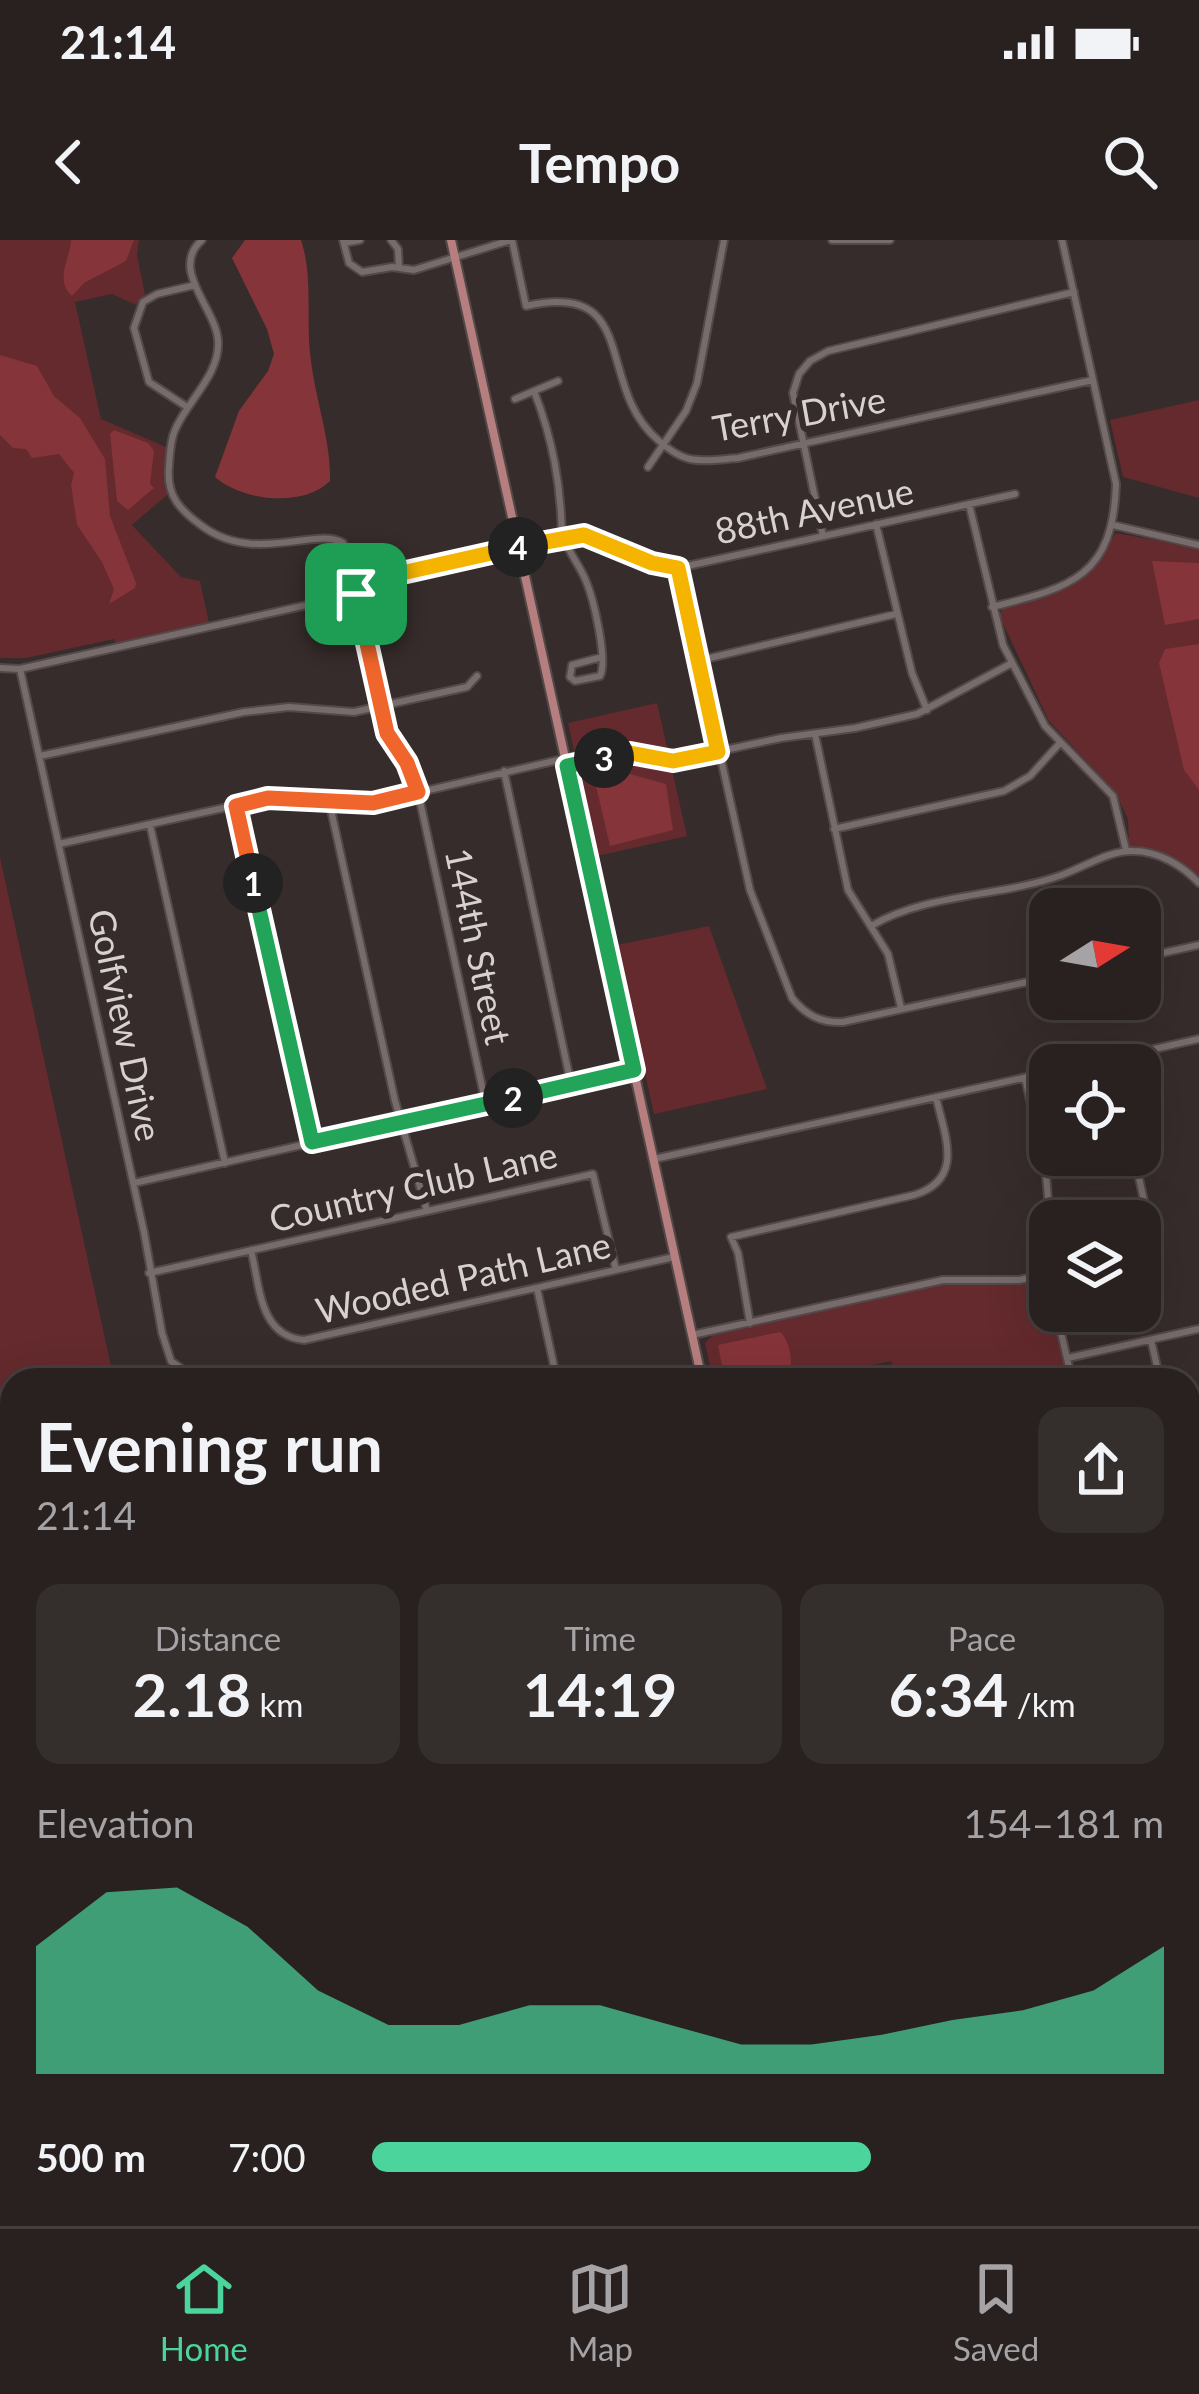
<!DOCTYPE html>
<meta charset="utf-8">
<style>
body{margin:0;font-family:Lato,sans-serif;background:#342e2d;color:#f1f3f6;height:100vh;display:flex;flex-direction:column;font-size:45px;white-space:nowrap}
*{box-sizing:border-box;margin:0}
p{font-size:39px;color:#a5a3a5}
.icon{flex:none;width:66px;height:66px;fill:none;stroke:currentColor;stroke-width:2;stroke-linecap:round;stroke-linejoin:round}
.map{position:relative;flex:1;overflow:hidden}
.panel{position:absolute;left:0px;top:1128px;width:1200px;height:858px;display:flex;flex-direction:column;background:#282120;border-radius:36px 36px 0 0;box-shadow:0 12px 48px #0002,0 0 0 3px #443e3e}
.panel>*{flex:none}
.needle{width:78px;rotate:79deg}
.fabs{position:absolute;left:1029px;top:648px;display:grid;gap:24px}
.fabs a{display:grid;place-items:center;width:132px;height:132px;border-radius:24px;background:#282120;box-shadow:0 12px 48px #0002,0 0 0 3px #443e3e;font-size:60px}
.pin{position:absolute;display:grid;place-items:center;width:102px;height:102px;color:#fff;margin:-51px;border-radius:24px;box-shadow:0 6px 18px #0006}
.km{position:absolute;width:60px;height:60px;margin:-30px;border-radius:50%;background:#222;color:#fff;font-size:33px;line-height:60px;text-align:center}
.round{display:grid;place-items:center;flex:none;width:126px;height:126px;border-radius:24px;background:#342e2d}
.summary{display:flex;align-items:center;justify-content:space-between;height:204px;padding:0 36px}
h1{font-size:66px;font-weight:700;line-height:90px}
.stats{display:grid;grid-template-columns:repeat(3,1fr);gap:18px;height:204px;padding:12px 36px}
.stats div{display:grid;align-content:center;border-radius:24px;background:#342e2d;text-align:center}
.stats b{font-size:60px;font-weight:700}
.stats small{font-size:33px;font-weight:400}
.stats p{font-size:33px}
.chart{height:336px;padding:24px 36px}
.chart p{display:flex;justify-content:space-between}
.chart svg{width:100%;height:216px;margin-top:12px;fill:#4bd49b;opacity:.7}
ul{padding:0 36px;list-style:none;font-size:39px}
li{display:grid;grid-template-columns:192px 144px 1fr;align-items:center;height:90px}
li i{height:30px;border-radius:15px;background:#4bd49b}
.status{display:flex;justify-content:space-between;align-items:center;height:84px;padding:0 60px;background:#282120;direction:ltr}
.status svg{height:33px;fill:currentColor}
header{display:flex;justify-content:space-between;align-items:center;height:156px;padding:0 36px;background:#282120;font-size:54px;font-weight:700}
.menu{display:flex;justify-content:space-around;align-items:center;height:168px;border-top:3px solid #443e3e;background:#282120;font-size:33px;color:#a5a3a5}
.menu a{display:grid;justify-items:center;gap:6px}
.menu .active{color:#4bd49b}
.map>svg:first-child{display:block}
</style>
<div class="status"><b>21:14</b><svg viewBox="0 0 49 12"><path d="M0 12V9h3v3zM5 12V6h3v6zM10 12V3h3v9zM15 12V0h3v12zM26 1h20v11H26zM47 4h2v5h-2z"/></svg></div>
<header><svg class="icon" aria-label="back" viewBox="0 0 24 24"><path d="M15 5l-7 7 7 7"/></svg>Tempo<svg class="icon" aria-label="search" viewBox="0 0 24 24"><circle cx="10" cy="10" r="6"/><path d="M15 15l6 6"/></svg></header>
<div class="map">
<svg width="1199" height="1986" viewBox="0 0 1199 1986">
<rect width="100%" height="100%" fill="#362c2b"/>
<!-- green -->
<path fill="#642a2d" d="M0,0H139L137,15L145,55L136,65L112,54L75,62L101,179L166,207L167,255L132,285L181,337L200,341L209,383L116,404L114,399L26,418H0Z
M1199,160V258L1123,237L1110,180Z
M1116,293L1199,308V636L1170,616L1129,606L1128,579L1115,552L1049,481L999,375L1002,369C1063,353 1081,346 1116,293Z
M657,463L687,596L597,616L568,483Z
M0,617L114,1140H12V1602L0,1605Z
M709,686L767,849L654,874L617,705Z
M1046,1037L1050,1041V1071H1054L1068,1140H896L891,1121L804,1140H713L705,1103L713,1095L943,1043Z
M156,1974H556L558,1986H102Z"/>
<!-- water -->
<path fill="#853439" d="M71,0H134L126,21L84,43L72,56C54,39 70,20 71,0Z
M245,0H301C314,39 305,81 311,121C316,162 331,200 330,241C303,268 242,261 215,237L239,171L268,131L274,114L267,89L232,18Z
M0,115L37,126L54,156L80,178L105,219L110,276L136,343L135,348L109,364L114,349L102,322L77,285L71,245L74,233L59,214L32,218L26,209L13,208L0,195Z
M114,190L148,203L154,211L150,244L154,248L128,270L117,261L110,194Z
M1152,321L1199,323V379L1165,385Z
M1199,404V550L1184,530L1159,423L1165,409Z
M623,532L666,544L673,590L610,606L595,542L604,534Z
M780,1092C789,1099 794,1123 789,1132L725,1140L718,1105Z"/>
<g fill="none" stroke-linecap="round" stroke-linejoin="round">
<!-- stream -->
<path stroke="#853439" stroke-width="3" d="M0,1543L8,1561L12,1593
M0,1656L12,1644
M0,1703L12,1718
M361,1986L369,1978L367,1974"/>
<!-- minor casing -->
<g stroke="#524949" stroke-width="10">
<path id="minor" d="M202,0C169,29 215,67 218,100C221,134 187,161 175,190C170,201 170,214 169,226C166,256 180,270 202,286C255,325 317,286 343,303L387,493L407,523L418,552L486,865
M343,0L349,23L362,32L392,27L414,30L511,0
M391,0L398,9L399,28
M512,0L526,66C642,40 594,146 658,200C666,208 680,217 690,219C705,222 723,219 738,218L1093,140
M832,0H890
M344,3L360,0
M534,151C553,200 561,245 562,298
M515,159L558,141
M187,167L149,142L134,88L143,62L157,54L195,45
M648,227L686,171L697,143L724,0
M969,264L1003,405L1045,486L1113,556L1126,610
M876,284L912,433L927,470
M1113,285L1199,305
M823,296L793,153L799,134L810,121L828,111L1074,52
M564,298C569,313 580,326 586,341C594,360 608,421 600,436L575,441L570,437L572,425L602,417
M679,329L750,650L792,758C806,775 820,783 843,782L1050,737
M992,367C1073,347 1113,336 1116,244L1062,0
M697,421L896,374
M0,428L20,429L356,354L393,335L562,298C605,291 636,326 678,328L1015,254
M20,429L144,992L162,1093L171,1121L197,1140
M815,494L848,650L888,714L901,768
M40,516L244,472L289,467L354,472L467,447L477,436
M567,527L630,513
M504,531L571,844
M329,561L395,861L427,971
M236,567L312,903
M150,585L225,923
M834,589L1004,551L1030,536L1059,504
M59,604L269,558L373,563L606,509L673,521L781,498L855,488L917,474L1012,423
M871,686C927,653 1001,657 1062,635C1084,627 1110,610 1133,611C1158,611 1182,625 1199,643
M1140,718L1199,705
M1083,825L1199,799
M1025,838L1045,923L1050,981
M1134,915L1148,979L1145,1003L1140,1007
M654,919L1050,832
M134,943L634,830
M251,1010C260,1046 259,1096 304,1100L674,1017
M149,1033L593,934L616,1030
M537,1048L557,1140
M1056,1071L1072,1140
M750,1083L738,1013L731,997L914,955C965,939 945,897 936,857
M692,1095L943,1040H1019L1050,1034
M1151,1100L1160,1140
M1068,1118L1199,1089
M1188,1268L1190,1286L1199,1284
M1188,1345L1199,1343
M1188,1403L1199,1401
M1188,1495L1199,1493
M1188,1587L1199,1584
M0,1610L12,1607
M1188,1679L1199,1676
M1188,1737L1199,1734
M1188,1799L1199,1797
M1188,1890L1199,1888
M1076,1974L1079,1986
M1180,1986L1199,1982"/>
</g>
<!-- major casing -->
<g stroke="#524949" stroke-width="12">
<path id="major" d="M451,0L702,1140
M880,1974L883,1986
M891,1974L893,1986"/>
</g>
<!-- minor -->
<use href="#minor" stroke="#786b6b" stroke-width="6"/>
<!-- major -->
<use href="#major" stroke="#b67e7f" stroke-width="8"/>
</g>
<g fill="none" stroke-linecap="round" stroke-linejoin="round">
<!-- split-1 casing -->
<g stroke="#fff" stroke-width="24">
<path id="split-1" d="M253,643L236,566L268,558L373,563L418,552L407,523L387,493L356,354"/>
</g>
<!-- split-2 casing -->
<g stroke="#fff" stroke-width="24">
<path id="split-2" d="M253,643L312,902L513,858"/>
</g>
<!-- split-3 casing -->
<g stroke="#fff" stroke-width="24">
<path id="split-3" d="M513,858L634,830L567,526L604,518"/>
</g>
<!-- split-4 casing -->
<g stroke="#fff" stroke-width="24">
<path id="split-4" d="M518,307L584,295L652,323L678,328L718,512L673,521L630,513L604,518"/>
</g>
<!-- split-5 casing -->
<g stroke="#fff" stroke-width="24">
<path id="split-5" d="M356,354L393,335L518,307"/>
</g>
<!-- split-1 -->
<use href="#split-1" stroke="#f0652b" stroke-width="15"/>
<!-- split-2 -->
<use href="#split-2" stroke="#22a559" stroke-width="15"/>
<!-- split-3 -->
<use href="#split-3" stroke="#22a559" stroke-width="15"/>
<!-- split-4 -->
<use href="#split-4" stroke="#f5b400" stroke-width="15"/>
<!-- split-5 -->
<use href="#split-5" stroke="#f5b400" stroke-width="15"/>
</g>
<g text-anchor="middle" dominant-baseline="central" stroke-width="12" stroke-linejoin="round" paint-order="stroke">
<!-- street labels -->
<g font-size="36" fill="#d8d1d1" stroke="#362c2b">
<text transform="translate(799 173) rotate(-10)">Terry Drive</text>
<text transform="translate(814 270) rotate(-12)">88th Avenue</text>
<text transform="translate(479 706) rotate(78)">144th Street</text>
<text transform="translate(126 785) rotate(78)">Golfview Drive</text>
<text transform="translate(413 946) rotate(-13)">Country Club Lane</text>
<text transform="translate(463 1037) rotate(-13)">Wooded Path Lane</text>
</g>
</g>
</svg>
<div class="fabs">
<a><svg class="needle" viewBox="-14 -14 28 28"><path d="M0-13l5 13h-10z" fill="#e53935"/><path d="M0 13l5-13h-10z" fill="#a5a3a5"/></svg></a>
<a><svg class="icon" aria-label="locate" viewBox="0 0 24 24"><circle cx="12" cy="12" r="6"/><path d="M12 2v4M12 18v4M2 12h4M18 12h4"/></svg></a>
<a><svg class="icon" aria-label="layers" viewBox="0 0 24 24"><path d="M12 4l9 5-9 5-9-5zM3 14l9 5 9-5"/></svg></a>
</div>
<div class="pin" style="left:356px;top:354px;background:#1e9e55"><svg class="icon" aria-label="arrive" viewBox="0 0 24 24"><path d="M6 21V4h12l-3 4 3 4H6"/></svg></div>
<b class="km" style="left:253px;top:643px">1</b>
<b class="km" style="left:513px;top:858px">2</b>
<b class="km" style="left:604px;top:518px">3</b>
<b class="km" style="left:518px;top:307px">4</b>
<section class="panel">
<div class="summary"><div><h1>Evening run</h1><p>21:14</p></div><a class="round"><svg class="icon" aria-label="share" viewBox="0 0 24 24"><path d="M12 15V3M7 8l5-5 5 5M5 13v7h14v-7"/></svg></a></div>
<div class="stats">
<div><p>Distance</p><b>2.18<small> km</small></b></div>
<div><p>Time</p><b>14:19</b></div>
<div><p>Pace</p><b>6:34<small> /km</small></b></div>
</div>
<div class="chart"><p><span>Elevation</span>154–181 m</p>
<svg viewBox="0 0 160 44" preserveAspectRatio="none"><path d="M0 44V18L10 7L20 6L30 14L40 27L50 34L60 34L70 30L80 30L90 34L100 38L110 38L120 36L130 33L140 31L150 27L160 18V44z"/></svg>
</div>
<ul>
<li><b>500 m</b>7:00<i style="width:63%"></i></li>
</ul>
</section>
</div>
<nav class="menu">
<a class="active"><svg class="icon" aria-label="home" viewBox="0 0 24 24"><path d="M3 11l9-7 9 7M6 9v11h12V9"/></svg>Home</a>
<a><svg class="icon" aria-label="map" viewBox="0 0 24 24"><path d="M3 6l6-2 6 2 6-2v14l-6 2-6-2-6 2zM9 4v14M15 6v14"/></svg>Map</a>
<a><svg class="icon" aria-label="saved" viewBox="0 0 24 24"><path d="M7 4h10v16l-5-4-5 4z"/></svg>Saved</a>
</nav>
